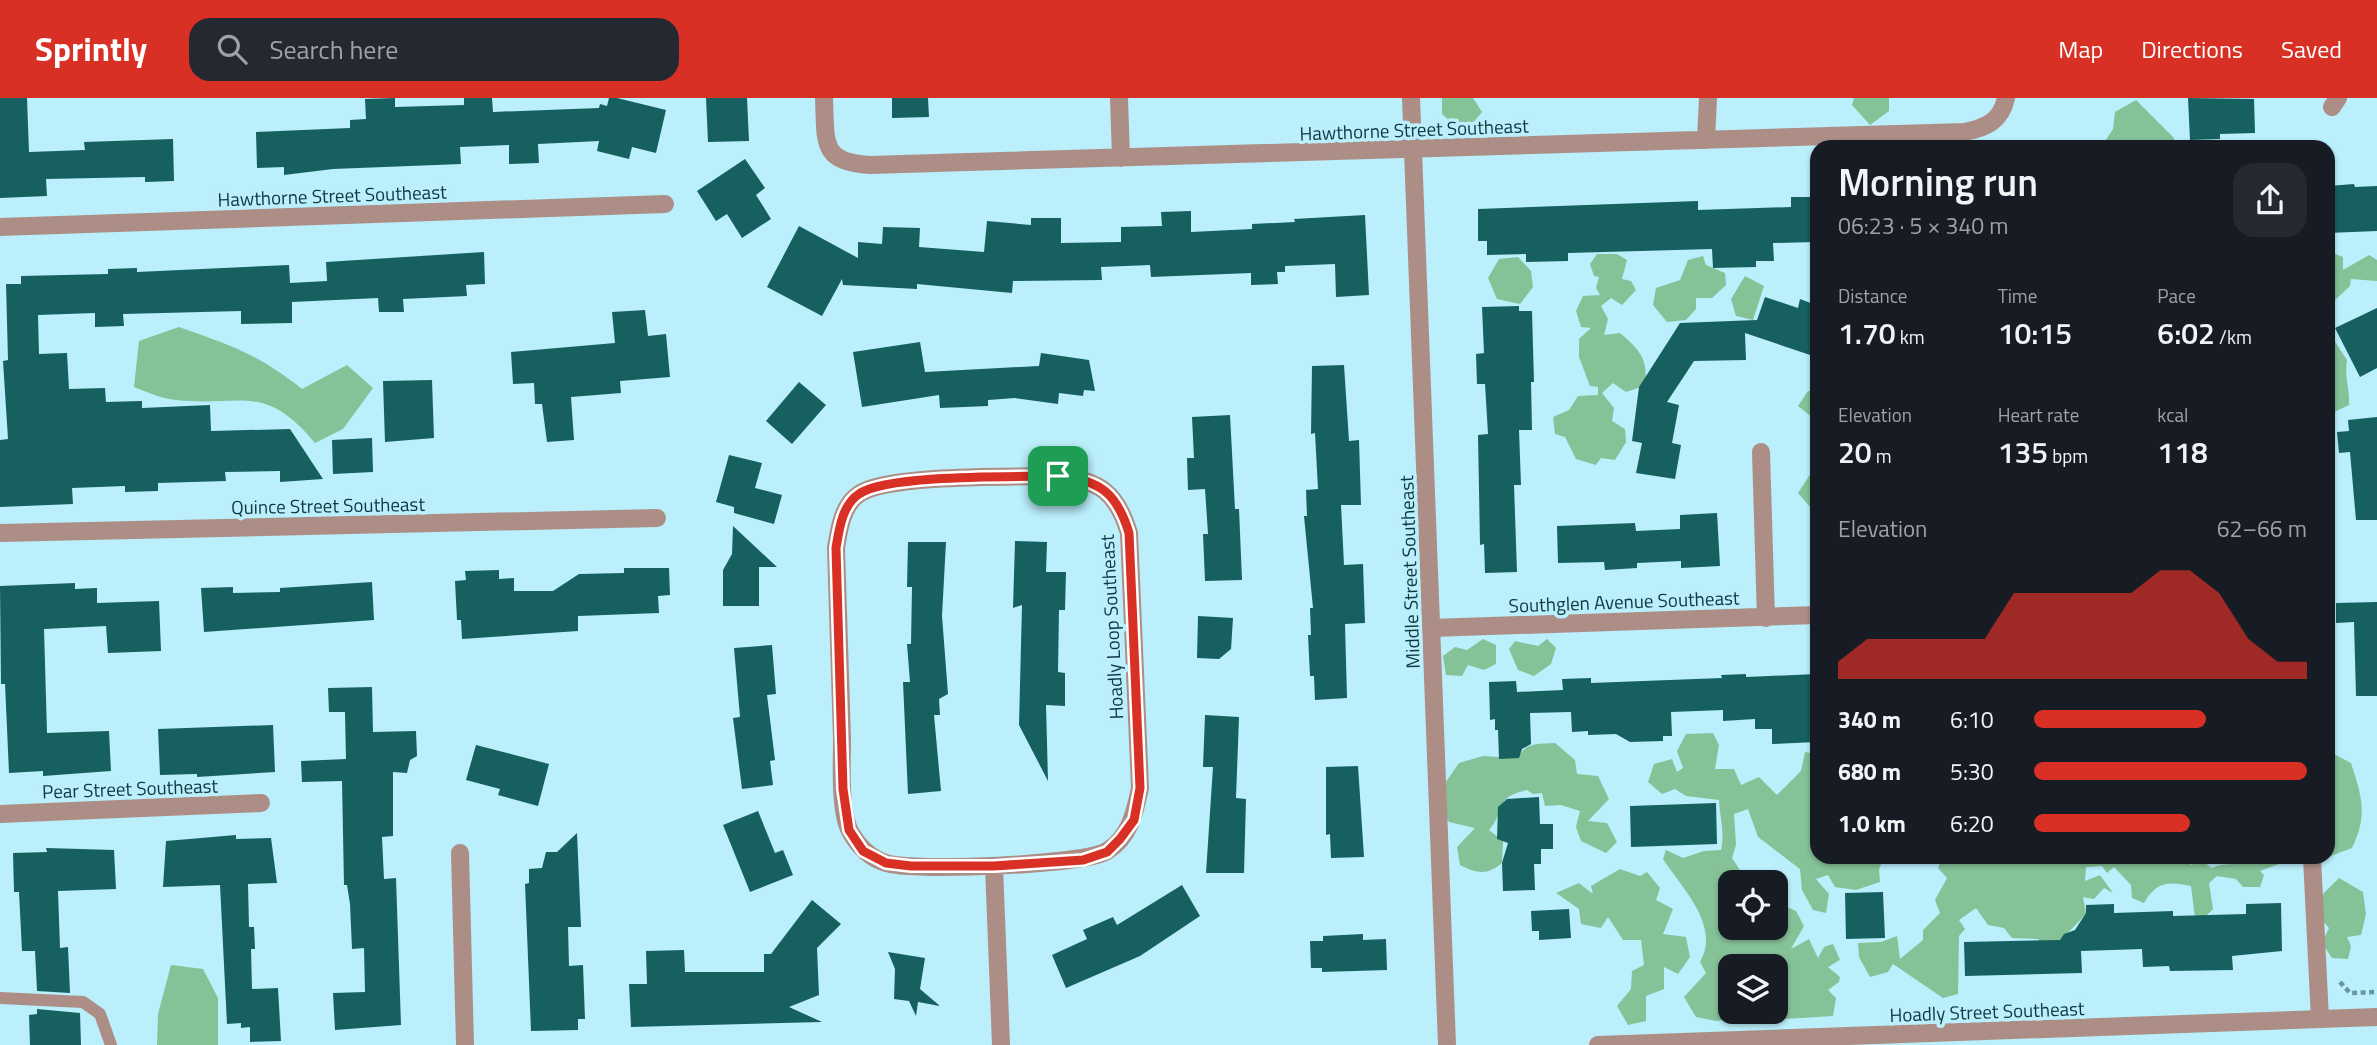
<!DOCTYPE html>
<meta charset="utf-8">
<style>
body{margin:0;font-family:"Titillium Web",sans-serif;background:#242831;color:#f1f3f6;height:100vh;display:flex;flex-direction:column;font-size:26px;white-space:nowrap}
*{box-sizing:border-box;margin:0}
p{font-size:23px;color:#9ea1a6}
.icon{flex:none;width:38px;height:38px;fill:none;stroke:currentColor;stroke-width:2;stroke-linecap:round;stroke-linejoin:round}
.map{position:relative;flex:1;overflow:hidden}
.drawer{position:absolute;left:1810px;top:42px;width:525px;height:724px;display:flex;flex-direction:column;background:#171b24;border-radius:21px;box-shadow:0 2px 5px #0004}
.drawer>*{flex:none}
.controls{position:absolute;left:1718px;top:772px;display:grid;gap:14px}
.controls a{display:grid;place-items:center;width:70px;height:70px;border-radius:14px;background:#171b24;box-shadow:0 2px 5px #0004;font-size:35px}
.pin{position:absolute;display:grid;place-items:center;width:60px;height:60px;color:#fff;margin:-30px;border-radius:14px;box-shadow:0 4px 10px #0006}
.round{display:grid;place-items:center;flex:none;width:74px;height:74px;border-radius:21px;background:#242831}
.overview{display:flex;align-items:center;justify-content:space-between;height:119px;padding:0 28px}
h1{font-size:38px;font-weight:600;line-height:52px}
.figures{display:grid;grid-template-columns:repeat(3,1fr);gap:10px;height:119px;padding:7px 28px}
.figures div{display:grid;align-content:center}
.figures b{font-size:30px;font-weight:600}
.figures small{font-size:19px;font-weight:400}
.figures p{font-size:19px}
.chart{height:196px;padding:14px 28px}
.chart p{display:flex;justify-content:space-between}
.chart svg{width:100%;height:126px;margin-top:7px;fill:#d93025;opacity:.7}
ul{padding:0 28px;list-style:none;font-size:23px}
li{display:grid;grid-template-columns:112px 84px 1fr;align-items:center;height:52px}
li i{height:18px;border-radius:9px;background:#d93025}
header{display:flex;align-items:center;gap:42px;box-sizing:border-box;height:98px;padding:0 35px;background:#d93025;color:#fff}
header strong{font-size:33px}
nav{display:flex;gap:38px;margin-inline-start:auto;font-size:24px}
.search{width:490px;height:63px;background:#242831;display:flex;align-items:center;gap:18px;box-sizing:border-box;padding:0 24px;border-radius:21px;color:#9ea1a6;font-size:26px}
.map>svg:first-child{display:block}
</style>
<header>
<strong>Sprintly</strong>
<div class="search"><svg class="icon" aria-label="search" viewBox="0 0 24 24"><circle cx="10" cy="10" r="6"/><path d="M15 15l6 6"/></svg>Search here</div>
<nav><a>Map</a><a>Directions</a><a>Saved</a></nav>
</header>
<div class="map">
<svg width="2377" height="947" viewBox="0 0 2377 947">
<rect width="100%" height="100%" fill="#baeffb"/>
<!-- forest -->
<path fill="#85c298" d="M1442,0H1473L1482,14L1473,25L1454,27L1442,16Z
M1854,0H1889V13L1870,27L1852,7Z
M2136,2L2174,40V49H2101L2113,31L2115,14Z
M2328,153L2343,159V172L2369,157L2377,162V183L2351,181L2350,188L2334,203L2328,202Z
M1597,156H1617L1627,162L1622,181L1631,183L1636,192L1622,207L1611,200L1601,208L1608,221L1604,237L1620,235C1639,251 1650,263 1644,288L1626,294L1613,285L1602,295L1614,310L1612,323L1625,331L1626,344L1615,362L1601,360L1596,367L1576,361L1565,339L1555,336L1553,319L1569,312L1578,298L1598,297V289L1590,288L1579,259V241L1591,230L1581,229L1576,213L1583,198L1600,197L1596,190L1599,179L1594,178L1590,166Z
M1703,158L1706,167L1725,175L1726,187L1712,200H1696V211L1686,222L1667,224L1653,207L1656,190L1680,182L1688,162Z
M1518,159L1531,173L1533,189L1520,206L1497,201L1488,180L1499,161Z
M1745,178L1764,188L1753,222L1736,218L1731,201Z
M179,229C230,247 258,256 302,291L347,267L373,290L343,331L315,345C264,284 243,309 176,302C162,301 147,294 134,289L139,243Z
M2328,240L2334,242L2347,262C2344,279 2350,290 2349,307L2328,317Z
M1808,293L1816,294V319L1813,320L1798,308Z
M1816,375V416L1798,395L1809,378Z
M1483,541L1496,547V566L1484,572L1468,567L1462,578L1446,577L1443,558L1455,549L1467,552Z
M1547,541L1556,550L1551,566L1534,578L1518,572L1509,551L1515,543L1538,548Z
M1713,635L1719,647L1715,671H1734L1741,687L1759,679L1777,697L1801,673L1805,654L1816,656V760H1883L1879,772L1880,784L1856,792L1835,789L1828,777L1816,781L1829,796L1826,815L1813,812L1802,792L1800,771L1758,739L1748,711L1734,716L1736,747L1732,760L1748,784H1731V830H1776V804L1796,813L1804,828L1791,851L1809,841L1818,860L1824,849L1833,846L1840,862L1828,869L1840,879L1839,884L1828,892L1836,900L1833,918L1785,921L1774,914L1776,868H1731V914H1769L1763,916L1716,923L1696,919L1684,899L1706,875L1700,864C1721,828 1682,790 1663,761L1666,752L1683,760L1704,753L1721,752C1725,735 1720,720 1719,702L1686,698L1675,691L1662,696L1648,684L1654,666L1672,661L1677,674L1683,670L1677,653L1686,636Z
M1555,645L1575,662L1577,676L1598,678L1609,701L1588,723L1607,725L1617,744L1606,755L1581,743L1576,729L1580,713L1561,707L1545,708L1542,695L1533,696L1527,692C1493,699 1506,713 1489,732L1503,743L1502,765C1487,778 1476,775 1460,767L1457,749L1475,730L1449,724L1434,701L1459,665L1483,658L1518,660C1525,644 1539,646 1555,645Z
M2328,653L2351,665C2362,699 2368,717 2352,750L2328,759Z
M1942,760H2182L2191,767L2201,762L2212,770C2223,764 2234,768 2247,764L2246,760H2281L2279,766L2260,773L2264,777L2260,789H2243L2236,781L2217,778L2209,785L2213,811L2196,828L2191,788C2168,783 2156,784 2144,805L2132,800L2131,787L2114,769L2107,775L2102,768L2086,769L2085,783L2100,777L2113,795L2104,790L2094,801L2083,799L2086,815C2076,829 2064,835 2056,850L2046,853L2038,841L2012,840L2004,830L1988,827L1976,810L1959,822L1965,831L1959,838L1958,896L1943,900L1893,866L1888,874L1870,879L1859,859L1858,845L1881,844L1897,838L1900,861L1923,842V832L1940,815L1935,802L1947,780L1938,770Z
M1620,771L1640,778L1647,774L1660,790L1656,802L1673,811L1663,836L1686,839L1690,859L1678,876L1664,869V891L1646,898V923L1628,927L1617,908L1631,891L1632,873L1644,867L1641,842H1623L1608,819L1601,830L1581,826L1579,811L1556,795L1579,785L1593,796L1591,788Z
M2339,780L2363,794L2366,816L2361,837L2347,839L2351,848L2348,861L2332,860L2322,845L2329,830L2321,821L2319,800Z
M171,867L203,871L218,900V947H157L158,916Z"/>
<!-- building -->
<path fill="#166060" d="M0,0H27L29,54L85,52L84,44L173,41L174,83L145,84V79L46,81L47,98L0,100Z
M395,0V9L464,7V0H492L493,14L599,10L600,6L607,8L609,0H617L666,12L656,55L632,49L629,61L597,53L599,43L538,46L539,65L509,66V47L460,49L461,66L333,71L284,77V69L257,70L256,34L350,30V22L366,21L365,1Z
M706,0H747L749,43L708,44Z
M892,0H928L929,19L892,20Z
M2188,0L2254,1L2255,35L2220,36V41L2190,42Z
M745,61L765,90L756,97L771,121L742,140L727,116L716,123L697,93Z
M2354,86L2355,89L2377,88V133L2328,135V88Z
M1791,99H1816V144L1773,145L1774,163H1756V169L1713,170L1712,151L1568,155V163L1526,164V156L1487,157V143H1478V111L1698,103V112L1791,109Z
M1191,113V134L1252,131V126L1295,124L1294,121L1365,117L1369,197L1336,199L1335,166L1285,168V174H1277L1278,186L1251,187V175L1151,179L1150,167L1101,169L1102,182L1013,183L1012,195L917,186V191L843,187L842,181L822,218L767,189L799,128L858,160V144L882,146L883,129L920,130L919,149L984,154L987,123L1031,127V120H1061V145L1121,144V129L1162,128L1161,114Z
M484,154L485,186L466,187L467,198L403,201L404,214H379L378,200L292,204V225L241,226V213L123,216L124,228L95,229V215L38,217L39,256L67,255L69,291L105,290L106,304L142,303V310L210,307L211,333L290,331L323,381L280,384V373L225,374L226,383L158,385V393L125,394V388L72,390L73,406L0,409V342L8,341L3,263L8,262L6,186H21V178L108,176V171L137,170V174L289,167L290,185L327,183L326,164Z
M1765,199L1798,210L1800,201L1816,207V259L1745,235L1746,262L1694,263L1667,304L1679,307L1672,345L1681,347L1675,381L1636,375L1642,345L1632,343L1639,289L1680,225L1757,222Z
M1519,208V213H1532L1534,284H1531L1532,332H1519L1521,387H1514L1517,474L1485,475L1484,446L1480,447L1478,337L1488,336L1485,286H1477L1476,256L1484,255L1482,209Z
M2377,210V270L2360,279L2335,230Z
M645,212L648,238L666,236L670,279L620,283L621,295L571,299L574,342L547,344L542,306H535L534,285L513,286L511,254L615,245L612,214Z
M920,244L925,274L1039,268L1041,255L1089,262L1095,293L1084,292L1083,298L1059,295L1058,306L1015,300L988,302V308L940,310L939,297L862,309L853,254Z
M1344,267L1349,343L1359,342L1361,407H1341L1344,467L1363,466L1365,525L1345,526L1347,600L1315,602L1314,578H1310L1308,537H1311L1310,510H1313L1304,418H1307L1306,392L1318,391L1315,335L1311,336L1312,268Z
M432,282L434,340L385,344L383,283Z
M799,284L826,307L792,346L766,323Z
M1230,317L1235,411H1239L1242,482L1205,483L1203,436H1208L1205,391L1188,392L1187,360H1194L1192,319Z
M2377,319V422H2356L2350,354L2339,355L2337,334L2349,333L2348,322Z
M372,340L373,374L333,376L332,342Z
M729,357L762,365L755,390L782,397L774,426L734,415V409L716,404Z
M1717,415L1720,468L1681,470V463L1637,465V470L1605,472L1604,464L1558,465L1557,428L1635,425L1636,433L1680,431V417Z
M733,428L777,469H759V508H723V472L732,456Z
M1015,443L1047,444L1046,474H1066L1065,512H1059L1058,574L1065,575V608L1046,607L1048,683L1019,627L1022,507L1013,510Z
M908,444H946L942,518L948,596L939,601L940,617H934L941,693L908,696L903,584H910L907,546H911L912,489H907Z
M624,470H669L670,497L658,498L659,515L578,518V533L462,541L461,522H457L455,483L466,482L465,473L499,472V481L514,480V493H553L579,476L624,475Z
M372,484L374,522L204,534L201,490L233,489V495L280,494V490Z
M75,485V491L97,490V505L159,503L161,553L108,555L106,528L44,531L47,635L109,633L111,673L43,678V673L9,675L5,586H1L0,488Z
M2377,504V598H2356L2354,524L2336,525V505Z
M1198,518L1233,520L1231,551L1219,561L1197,560Z
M772,547L776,596L767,597L775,662L770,663L773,687L742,691L733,620L740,619L734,550Z
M1746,576V579L1816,576V644L1772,646V631H1755V621L1723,623V612L1671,614L1672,638H1663V643L1630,644L1616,636L1588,637V633L1572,634L1571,614L1530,615L1531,646L1522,651L1519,660L1499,661L1498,632H1495V621L1490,622L1489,584L1516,583L1517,594L1563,592L1562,581L1591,580V585L1722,580L1721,577Z
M372,589L373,634L416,633L417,658L410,662L407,675L393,674V738L382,739L384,781L396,780L401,927L335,932L333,895L365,894L364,850L352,851L350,806L347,787H344L342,683L302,684L301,663L346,661L345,614H329L328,590Z
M1205,617L1239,619L1236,700L1246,701L1244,775H1206L1213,669H1203Z
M273,627L275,674L197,679V676L160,677L158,631Z
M476,647L549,666L538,708L498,697L500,691L466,682Z
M1358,668L1364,759L1331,760L1330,736L1326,737V669Z
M1539,699L1540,726H1553V751H1541V766H1534L1535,792L1503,793L1502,765L1508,745L1497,741L1498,709L1507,701Z
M1716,705L1717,746L1631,749L1630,708Z
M758,713L775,755L783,752L793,777L750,794L723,727Z
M577,735L581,829H568L569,868L583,867L585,921H578V932L531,933L525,786L529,785V771L542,770L546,754H557Z
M236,737V741L271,740L277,785L248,786L249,829H254L255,851H251L252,891L278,890L281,943L250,944V929L241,930V925L227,926L220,787L163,789L166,743Z
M46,750L114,752L116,791L58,793L60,850L68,849L70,895L37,893L35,853H22L19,794H14L13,755L47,754Z
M1182,787L1200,818L1140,858L1066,890L1052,857L1087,841L1083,832L1113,819L1117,827Z
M1883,794L1885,840L1846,841L1845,795Z
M812,802L841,826L817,850L819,897L789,909L822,924L631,929L629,886H647L646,853L684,852L685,874H764V856H771Z
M2281,805L2282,853L2232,858L2233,872L2170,873L2169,868L2143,869L2142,851L2081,853L2082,875L1965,878L1964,844L2060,842L2064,836L2075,832L2086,815V807L2114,806V815L2173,813V818L2246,816V806Z
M1569,811L1571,840L1539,842V833H1532L1531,813Z
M1363,836V842L1386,841L1387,872L1322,874V870H1311L1310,843H1323V838Z
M888,854L925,860L920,891L940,908L918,904L916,918L909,903L894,901L895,871Z
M37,911L80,915L81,947H30L29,917L37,916Z"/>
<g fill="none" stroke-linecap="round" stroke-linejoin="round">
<!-- path -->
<path stroke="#6897a1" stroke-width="4.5" stroke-dasharray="5 3.5" stroke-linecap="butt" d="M2340,884L2350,895L2377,894"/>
<!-- service -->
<path stroke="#ad8e87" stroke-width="12" d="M0,900L83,904L100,916L111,947"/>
<!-- minor -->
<path stroke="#ad8e87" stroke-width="18" d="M824,0C826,44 820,64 870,67L1964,34C1986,30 2001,23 2006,0
M1119,0L1121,60
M2332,9L2338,0
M1706,42L1708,0
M0,129L665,106
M1761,354L1766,520
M1058,378C1100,382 1117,395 1129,435L1140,690C1135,714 1130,739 1107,753C1084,767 914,774 886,765C870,760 859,749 851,735C839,715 842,665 842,641C840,577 838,513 836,450C839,432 842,407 859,396C887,376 1017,379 1058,378Z
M0,435L657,420
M1432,530L1816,517
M0,716L261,705
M460,755L465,947
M2312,760L2320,921
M994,768L1001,947"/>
<!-- tertiary -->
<path stroke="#ad8e87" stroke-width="18" d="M1411,0L1447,947
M1598,947L2377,919"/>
</g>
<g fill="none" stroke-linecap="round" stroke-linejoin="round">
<!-- route casing -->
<g stroke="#fff" stroke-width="14">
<path id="route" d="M1058,378C1100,382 1117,395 1129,435L1140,690L1134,722L1120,741L1107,754L1083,762L994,768H911L886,765L863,753L849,732L843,691L836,450C839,432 842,407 859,396C887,376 1017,379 1058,378Z"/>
</g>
<!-- route -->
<use href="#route" stroke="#d93025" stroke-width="9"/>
</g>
<g text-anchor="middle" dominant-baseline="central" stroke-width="7" stroke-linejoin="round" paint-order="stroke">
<!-- street labels -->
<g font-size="19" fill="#0f3841" stroke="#baeffb">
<text transform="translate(1414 31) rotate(-2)">Hawthorne Street Southeast</text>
<text transform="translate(332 97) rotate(-2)">Hawthorne Street Southeast</text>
<text transform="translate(328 407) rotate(-1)">Quince Street Southeast</text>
<text transform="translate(1409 474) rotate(-92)">Middle Street Southeast</text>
<text transform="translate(1624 503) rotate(-2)">Southglen Avenue Southeast</text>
<text transform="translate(1111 529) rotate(-93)">Hoadly Loop Southeast</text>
<text transform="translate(130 690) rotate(-2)">Pear Street Southeast</text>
<text transform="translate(1987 913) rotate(-2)">Hoadly Street Southeast</text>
</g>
</g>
</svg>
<div class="controls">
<a><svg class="icon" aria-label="locate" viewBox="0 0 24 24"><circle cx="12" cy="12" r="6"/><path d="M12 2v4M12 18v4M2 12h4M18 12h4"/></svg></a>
<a><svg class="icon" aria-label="layers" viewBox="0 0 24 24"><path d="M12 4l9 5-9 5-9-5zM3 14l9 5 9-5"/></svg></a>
</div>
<div class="pin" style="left:1058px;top:378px;background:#1e9e55"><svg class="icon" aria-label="arrive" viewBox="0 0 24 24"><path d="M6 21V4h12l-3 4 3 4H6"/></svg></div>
<section class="drawer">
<div class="overview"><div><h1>Morning run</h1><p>06:23 · 5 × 340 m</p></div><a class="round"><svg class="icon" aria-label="share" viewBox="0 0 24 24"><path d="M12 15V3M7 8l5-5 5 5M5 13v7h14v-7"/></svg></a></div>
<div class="figures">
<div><p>Distance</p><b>1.70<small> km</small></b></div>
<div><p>Time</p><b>10:15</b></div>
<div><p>Pace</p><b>6:02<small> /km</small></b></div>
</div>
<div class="figures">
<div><p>Elevation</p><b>20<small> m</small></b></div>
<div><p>Heart rate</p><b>135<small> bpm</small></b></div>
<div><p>kcal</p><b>118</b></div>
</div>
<div class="chart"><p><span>Elevation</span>62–66 m</p>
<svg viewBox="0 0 160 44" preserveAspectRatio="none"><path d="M0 44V38L10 30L20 30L30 30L40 30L50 30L60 14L70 14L80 14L90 14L100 14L110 6L120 6L130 14L140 30L150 38L160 38V44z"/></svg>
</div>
<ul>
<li><b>340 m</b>6:10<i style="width:63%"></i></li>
<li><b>680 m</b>5:30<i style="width:100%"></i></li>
<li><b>1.0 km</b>6:20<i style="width:57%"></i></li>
</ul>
</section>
</div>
